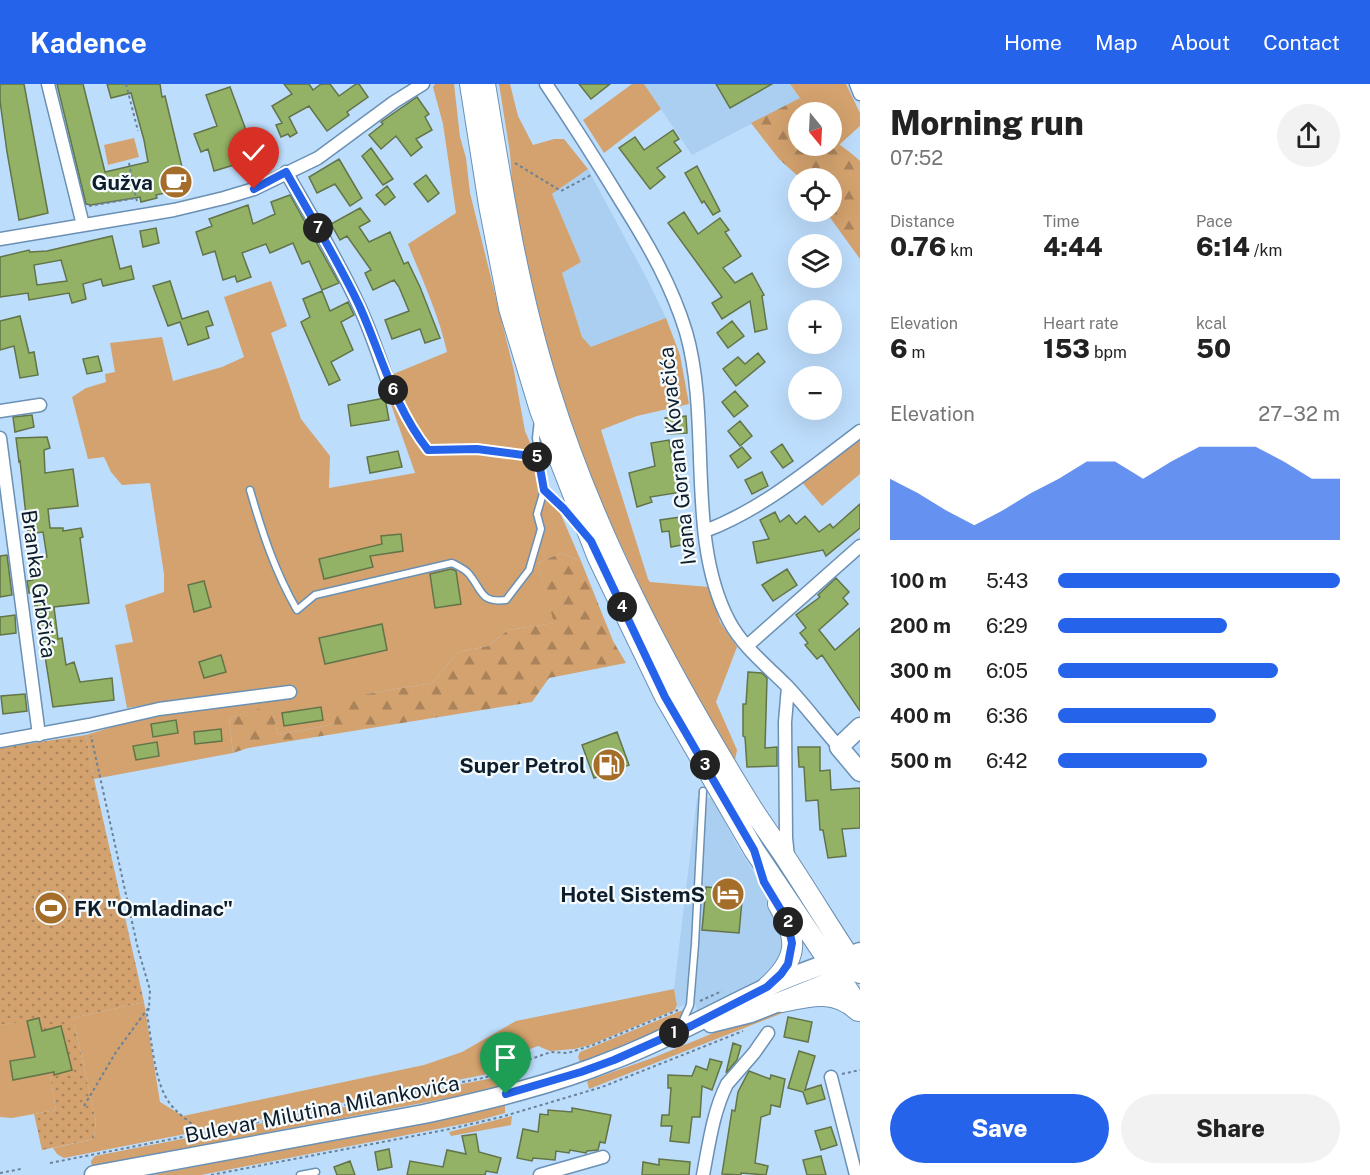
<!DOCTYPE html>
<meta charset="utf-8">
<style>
body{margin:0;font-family:"Public Sans",sans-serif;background:#f2f2f2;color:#222;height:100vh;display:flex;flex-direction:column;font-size:22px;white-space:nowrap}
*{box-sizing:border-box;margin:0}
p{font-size:20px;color:#767676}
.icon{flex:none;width:33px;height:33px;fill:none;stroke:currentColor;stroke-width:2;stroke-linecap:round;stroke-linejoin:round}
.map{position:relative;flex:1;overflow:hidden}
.sheet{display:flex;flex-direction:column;background:#fff;width:510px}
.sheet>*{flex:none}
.needle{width:39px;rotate:162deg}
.fabs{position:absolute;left:788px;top:18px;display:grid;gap:12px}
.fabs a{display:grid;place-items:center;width:54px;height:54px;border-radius:50%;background:#fff;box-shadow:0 6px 24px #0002;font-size:30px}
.pin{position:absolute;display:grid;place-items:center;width:51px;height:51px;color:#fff;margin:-62px -26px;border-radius:50% 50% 50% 0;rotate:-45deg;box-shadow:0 0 6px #0007}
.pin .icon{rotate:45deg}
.km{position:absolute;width:30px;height:30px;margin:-15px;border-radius:50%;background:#222;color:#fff;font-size:16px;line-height:30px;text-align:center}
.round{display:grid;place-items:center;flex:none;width:63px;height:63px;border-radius:32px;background:#f2f2f2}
.overview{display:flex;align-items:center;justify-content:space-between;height:102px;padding:0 30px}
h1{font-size:33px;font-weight:800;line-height:45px}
.metrics{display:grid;grid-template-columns:repeat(3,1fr);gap:9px;height:102px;padding:6px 30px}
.metrics div{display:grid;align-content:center}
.metrics b{font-size:26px;font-weight:800}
.metrics small{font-size:16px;font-weight:400}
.metrics p{font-size:16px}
.chart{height:168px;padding:12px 30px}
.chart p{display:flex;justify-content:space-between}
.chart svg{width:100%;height:108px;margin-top:6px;fill:#2563eb;opacity:.7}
.action{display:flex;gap:12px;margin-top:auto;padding:12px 30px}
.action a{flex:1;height:69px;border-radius:36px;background:#2563eb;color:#fff;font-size:24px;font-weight:800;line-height:69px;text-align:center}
.action a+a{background:#f2f2f2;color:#222}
ul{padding:0 30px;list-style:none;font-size:20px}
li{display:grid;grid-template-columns:96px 72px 1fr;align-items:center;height:45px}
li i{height:15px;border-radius:8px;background:#2563eb}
header{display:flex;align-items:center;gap:36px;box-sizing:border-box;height:84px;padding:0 30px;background:#2563eb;color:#fff}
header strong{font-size:28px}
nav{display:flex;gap:33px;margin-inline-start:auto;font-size:21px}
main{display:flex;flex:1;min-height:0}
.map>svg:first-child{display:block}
</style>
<header>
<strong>Kadence</strong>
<nav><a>Home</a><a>Map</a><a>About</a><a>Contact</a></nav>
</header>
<main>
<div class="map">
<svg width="860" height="1091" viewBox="0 0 860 1091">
<defs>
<pattern id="forest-firs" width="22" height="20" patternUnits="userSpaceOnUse" patternTransform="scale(1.5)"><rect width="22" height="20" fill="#d3a26e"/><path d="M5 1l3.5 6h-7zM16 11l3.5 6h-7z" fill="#aa835b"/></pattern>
<pattern id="park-dots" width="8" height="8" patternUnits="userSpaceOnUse" patternTransform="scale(1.5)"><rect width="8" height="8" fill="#d3a26e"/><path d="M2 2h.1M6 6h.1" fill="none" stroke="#aa835b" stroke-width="1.8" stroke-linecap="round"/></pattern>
</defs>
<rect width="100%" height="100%" fill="#bdddfc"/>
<!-- built -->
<path fill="#aacff1" d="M644,0H790L800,14L692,71Z
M588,85L647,195L666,234L591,264L582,253L562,189L581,178L552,110Z
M697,714H712L737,761L782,834L786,862L773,892L698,929L694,916L678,924L674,905Z"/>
<!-- grass -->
<path fill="#d3a26e" d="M435,0H454L460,53L466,74L470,109L514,287L525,347L581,477L561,469L538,479L555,539L508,546L488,562L458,568L432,599L366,610L334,640L278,651L271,622L229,634L233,669L94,695L86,651L125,639L193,625L194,613L127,624L115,561L133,558L125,521L164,508V490L150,399L122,401L111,388L104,373L88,375L72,313L86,304L106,298L105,290L115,288L110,259L162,253L173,297L222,283L244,273L224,213L271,197L287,242L271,249L301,335L330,372L329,404L415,389L385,303H395L391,291L447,268C439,231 422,195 408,160L456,129L443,40L433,3Z
M499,0H510L518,32L533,61L554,55H564L588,85L552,110L581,178L562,189L582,253L591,263L666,234L680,271L689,320L637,332L601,346L648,495L650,498L709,503L720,538L737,563L716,618L737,666L735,676L705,626L652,528L578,369L546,268L515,139L510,69Z
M632,0H644L661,25L604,69L583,36Z
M790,0H846L860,29V42L839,61L831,53V28H810Z
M134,54L139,73L108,81L104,61Z
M860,352V390L822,422L801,397Z
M674,905L677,921L675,926L590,961L574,965L550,967L538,962L522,968C519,983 511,984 498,988L64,1074L57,1070L53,1064L94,1055L96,1037L73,934L144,918L160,1018L183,1032L424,981L462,968L516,937Z
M793,922L798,923L589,1005L587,997L590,996L655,973L716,948L756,937Z
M683,926L678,939L580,978L578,973L580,968Z
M40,934L56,1026L12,1034L0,1033V941Z
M493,994L497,995L499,1002L459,1012L92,1082L91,1077L95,1072Z
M505,1021V1029L473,1038L201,1091H152L462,1031Z
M512,1032L511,1041L451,1052L449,1048Z"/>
<!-- forest -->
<path fill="url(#forest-firs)" d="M800,14L810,28H798V62H831V53C840,62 851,68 860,77V175L826,128H831V94H800L779,75L751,39Z
M561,469L581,477L613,557L626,579L549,594L532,618L248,664L233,669L229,634L271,621L278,651L334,640L340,617L366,610L432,599L458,568L488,562L508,546L554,539L538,479Z"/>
<!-- park -->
<path fill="url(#park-dots)" d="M86,651L94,695L144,918L73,934L96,1037L94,1055L42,1066L34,1030L56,1026L40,935L0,941V664Z"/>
<!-- building -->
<path fill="#93b266" stroke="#627448" stroke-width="1.5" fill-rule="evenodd" d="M0,0H24L48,129L19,136L7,68L0,17Z
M57,0H83L105,88L148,78L144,56L131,9L111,14L107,0H160L162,13L165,12L187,104L156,111L157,114L141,118L140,113L91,121L86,120Z
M284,0H309L313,6L321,0H330L339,12L356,0H359L368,13L347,28L349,31L327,47L309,22L289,33L297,49L290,53L288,50L281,53L276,41L282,39L272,22L292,10Z
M579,0H610L591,15Z
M716,0H772L730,24Z
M230,3L247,49L253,47L259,69L253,71L254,75L214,87L208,65L201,68L194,50L217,42L206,11Z
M417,13L429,30L425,33L432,46L416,55L422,63L411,72L396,52L381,65L369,51L383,40L381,38Z
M673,46L679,55L674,58L681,67L657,84L665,93L650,105L619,64L635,53L644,66Z
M371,64L393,95L383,101L362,72Z
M339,75L362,114L350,122L335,100L317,109L309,93Z
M697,82L720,127L713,131L704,117L702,119L685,89Z
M426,91L439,109L428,118L414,100Z
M387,102L395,113L385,121L376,111Z
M290,111L339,199L322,206L309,177L302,180L293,159L270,169L266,160L242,169L251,193L237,198L235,192L223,196L215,167L203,171L196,148L212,142L209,135L248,121L253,140L275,130L271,118Z
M360,124L370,137L359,143L369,158L390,148L404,180L408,178L420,203L440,254L425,259L420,245L392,255L385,236L409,227L399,203L394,196L373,206L365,189L371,186L347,152L340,156L331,140Z
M684,128L698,150L720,134L729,146L725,148L741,172L723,184L735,199L752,189L764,211L762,212L767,245L755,248L750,217L722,235L712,219L722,213L668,139Z
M156,144L159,159L143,163L140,147Z
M112,152L120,185L131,182L134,195L103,202L101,195L83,200L86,215L72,219L69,209L29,216L28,209L0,213V173L29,166L30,168L47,167ZM61,176L67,197L37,201L34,181Z
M170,197L182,235L208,227L213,241L206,243L209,254L188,261L180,238L168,242L153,202Z
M322,207L330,227L348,218L354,231L341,238L353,266L331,278L340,296L329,301L301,238L310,233L303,215Z
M20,232L29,269L34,268L38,291L20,294L14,262L0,266V237Z
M732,237L744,252L728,264L717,249Z
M758,269L765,278L736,302L723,285L738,273L745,280Z
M98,272L102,287L87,290L83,275Z
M735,307L748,322L734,333L722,318Z
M385,314L389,336L351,342L348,321Z
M32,331L34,343L15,348L13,333Z
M686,332L687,349L667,350L665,334Z
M740,337L752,352L740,362L728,347Z
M47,353L50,364L44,366L45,389L73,385L78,422L48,425L50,444H63V447L81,444L83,453L80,454L89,519L54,523L58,555L62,554L66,581L74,578L80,598L112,594L114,616L53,623L37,521L35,522L32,509H29L27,497L33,496L30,476L47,473L43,448L28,450L20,377L19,378L16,354Z
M669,356L672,373H675L682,408L650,413L652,418L637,423L629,389L655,382L651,359Z
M782,360L793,377L783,384L771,368Z
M742,363L751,374L738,384L730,372Z
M398,367L402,383L370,389L367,373Z
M762,388L768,402L752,410L745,396Z
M860,420V444L826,472L823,466L757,479L753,458L769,455L760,436L775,428L780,438L789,431L796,440L805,432L819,448L830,440L833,444Z
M687,432L692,459L671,463L669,447L662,448L660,436Z
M401,450L403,467L370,472L373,483L324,495L319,475L382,460L381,452Z
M7,471L12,511L0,513V472Z
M451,485L456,487L461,520L435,524L430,490Z
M787,485L797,501L773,517L762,501Z
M836,494L849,508L843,514L848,520L819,546L835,566L860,544V627L822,571L817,575L805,561L808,559L800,549L806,544L796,531L820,513L818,511Z
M204,497L211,523L194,528L188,501Z
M15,531L16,549L0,551V533Z
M382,540L387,566L325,580L319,554Z
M221,571L226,588L204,594L199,578Z
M748,588L762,589L767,594L765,664L777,663V682L747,683L745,653L743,652V620H746Z
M25,610L27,627L3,630L1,612Z
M321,623L323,636L284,642L282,629Z
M176,636L178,649L153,653L151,640Z
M221,645L222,657L195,660L194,648Z
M617,648L629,681L594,694L582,661Z
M157,658L159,672L136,676L133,662Z
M798,663H820V687L830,686L831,706L860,704V744L842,745L846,772L828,774L823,746H820L818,716L806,717L804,683H799Z
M706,803L743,806L739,849L702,846Z
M788,933L812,938L808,958L784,953Z
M39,934L42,947L61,942L72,986L54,991V988L13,996L10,977L35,973L27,937Z
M733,959L741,962L737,976L726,989Z
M799,967L815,972L805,1006L821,1001L825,1015L807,1020L803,1008L788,1004Z
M710,975L722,978L712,1006L702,1002L700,1033H692L689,1059L670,1057L672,1042H661L662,1031H669L671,1004H668V991L692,992L696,982L707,986Z
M749,987L770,995L771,991L785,995L780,1023L771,1021L770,1030L761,1033L755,1079L768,1082L766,1091L741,1089V1091L722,1090L732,1026L735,1027L738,1008Z
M572,1024L611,1031L605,1059L600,1058L598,1066L587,1067L586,1069L570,1066L569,1069L556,1067L555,1076L533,1074L532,1077L517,1074L523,1045L538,1048L540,1030L548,1031V1026L572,1028Z
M831,1043L837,1061L821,1066L815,1047Z
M476,1050L479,1068L501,1074L497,1089L486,1087L485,1091H407L410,1077L443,1083L447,1066L466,1070L462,1052Z
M389,1065L392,1083L378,1086L375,1068Z
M821,1072L826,1091H807L803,1076Z
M659,1075L690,1078L689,1091H642L643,1078L659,1081Z
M350,1077L355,1091H337L334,1083Z"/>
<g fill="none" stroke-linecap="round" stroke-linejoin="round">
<!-- lane casing -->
<g stroke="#6a90b4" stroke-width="9">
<path id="lane" d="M387,295L414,348L428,366L477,365L538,373
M250,406C262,448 275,488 297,526L315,511L452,479C458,482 465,485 469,490C483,507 480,519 506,516L529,486L541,445L537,430L544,406L536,354L538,336
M544,406L577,440
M681,941L690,921L695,860L703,707
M300,1091L316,1088"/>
</g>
<!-- street casing -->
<g stroke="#6a90b4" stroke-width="15">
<path id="street" d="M48,0L83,141
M546,0C573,40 599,81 624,122C649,162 672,202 686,248C712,338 685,454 729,537C742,562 766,581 786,601C805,621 821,643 839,663
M856,0L860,10
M286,88C311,132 338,176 359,222C370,245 378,270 387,295
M0,155L174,126L224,114L254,105L318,74L394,18L423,0
M0,327L40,321
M0,354L39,651
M705,447C763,425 811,384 860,347
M747,562L860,462
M788,603L785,638L786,754L788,773
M0,657L89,641L159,625L290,608
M831,993L856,1091
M540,1091L603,1073
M703,1091C709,1060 713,1028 727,1000L754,969L768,949"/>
</g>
<!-- secondary casing -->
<g stroke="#6a90b4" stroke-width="21">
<path id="secondary" d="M860,643L839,663L860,688
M711,939L751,929L851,889
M94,1091L424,1030C487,1016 552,1001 613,976C666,956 715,928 766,904C796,889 828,880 860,868"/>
</g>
<!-- primary casing -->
<g stroke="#6a90b4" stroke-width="22">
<path id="primary" d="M470,0L489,121L509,224L540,326L598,474L665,613L754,766L860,924
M485,0C502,103 518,207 550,307C596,454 669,590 750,721C763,742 778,761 791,782C814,817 836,854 860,889
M767,903C798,875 799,856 778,820
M782,918C810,912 835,905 858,927"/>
</g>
<!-- path -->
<path stroke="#6a8198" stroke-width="2" stroke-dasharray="3 3" stroke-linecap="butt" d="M126,0L138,47
M129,79L136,114
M515,79L561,107L591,91
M89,122L136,114L138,120
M700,917L722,907
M149,924L147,930C152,957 154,1000 171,1021C180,1032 193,1040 203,1049
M842,990L860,986
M84,1022L116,968L149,923L150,906L138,865L91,652
M50,1079L483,994L521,983L525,977L551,968L568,969L593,961L678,926
M0,1089L21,1085
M211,1091L450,1045L501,1033L602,1003L743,947"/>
<!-- lane -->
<use href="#lane" stroke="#fff" stroke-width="6"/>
<!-- street -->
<use href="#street" stroke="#fff" stroke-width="12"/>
<!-- secondary -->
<use href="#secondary" stroke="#fff" stroke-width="18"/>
<!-- primary -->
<use href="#primary" stroke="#fff" stroke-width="20"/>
</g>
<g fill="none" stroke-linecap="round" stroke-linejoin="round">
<!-- route casing -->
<g stroke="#fff" stroke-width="12">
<path id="route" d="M254,105L286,88C311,132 337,175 359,221C382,272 393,321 428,366L477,365L538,373L544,406L564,425L591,457L665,613L754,766L764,798L787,836L792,859L788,880L781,890L767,903L691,942L614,976L581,988L506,1010"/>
</g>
<!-- route -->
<use href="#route" stroke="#2563eb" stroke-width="8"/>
</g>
<!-- icons -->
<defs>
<g id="cafe-disc" transform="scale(1.725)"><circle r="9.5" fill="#a56d2a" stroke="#f6fbfe"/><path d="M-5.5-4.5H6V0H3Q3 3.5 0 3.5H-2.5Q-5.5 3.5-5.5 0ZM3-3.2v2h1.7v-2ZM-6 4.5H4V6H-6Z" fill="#fff"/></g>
<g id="fuel-disc" transform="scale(1.725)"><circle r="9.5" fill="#a56d2a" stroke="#f6fbfe"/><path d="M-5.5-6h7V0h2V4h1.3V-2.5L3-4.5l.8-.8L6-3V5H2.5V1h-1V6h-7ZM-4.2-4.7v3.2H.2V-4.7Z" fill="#fff"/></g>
<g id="hotel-disc" transform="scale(1.725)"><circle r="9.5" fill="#a56d2a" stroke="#f6fbfe"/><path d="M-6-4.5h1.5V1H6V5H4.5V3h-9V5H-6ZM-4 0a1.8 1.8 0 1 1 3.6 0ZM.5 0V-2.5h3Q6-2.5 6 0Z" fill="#fff"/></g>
<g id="stadium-disc" transform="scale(1.725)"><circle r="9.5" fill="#a56d2a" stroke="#f6fbfe"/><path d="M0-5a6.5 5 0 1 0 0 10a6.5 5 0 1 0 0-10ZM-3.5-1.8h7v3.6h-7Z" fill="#fff"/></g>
</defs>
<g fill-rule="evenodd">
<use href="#cafe-disc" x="176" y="98"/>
<use href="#fuel-disc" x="609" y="681"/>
<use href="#hotel-disc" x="728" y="810"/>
<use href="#stadium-disc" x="51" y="824"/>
</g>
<g text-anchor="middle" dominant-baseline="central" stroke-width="4.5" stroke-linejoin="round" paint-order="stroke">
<!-- poi labels -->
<g font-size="21" font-weight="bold" fill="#0e1d2b" stroke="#f6fbfe" text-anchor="end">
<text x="153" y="98">Gužva</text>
<text x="586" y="681">Super Petrol</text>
<text x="705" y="810">Hotel SistemS</text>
<text x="74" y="824" text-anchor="start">FK "Omladinac"</text>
</g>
<!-- street labels -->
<g font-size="21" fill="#0e1d2b" stroke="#f6fbfe">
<text transform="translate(677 372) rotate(-96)">Ivana Gorana Kovačića</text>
<text transform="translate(39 500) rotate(82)">Branka Grbčića</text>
<text transform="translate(322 1025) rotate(-11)">Bulevar Milutina Milankovića</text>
</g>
</g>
</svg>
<div class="fabs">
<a><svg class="needle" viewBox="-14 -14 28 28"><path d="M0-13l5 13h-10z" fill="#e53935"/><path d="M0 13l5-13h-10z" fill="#767676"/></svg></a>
<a><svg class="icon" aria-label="locate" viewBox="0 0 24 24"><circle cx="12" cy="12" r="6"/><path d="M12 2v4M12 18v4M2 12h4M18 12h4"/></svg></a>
<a><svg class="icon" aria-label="layers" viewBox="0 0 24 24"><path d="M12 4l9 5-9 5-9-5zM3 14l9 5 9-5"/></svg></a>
<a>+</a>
<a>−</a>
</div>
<div class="pin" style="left:506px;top:1010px;background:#1e9e55"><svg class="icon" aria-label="arrive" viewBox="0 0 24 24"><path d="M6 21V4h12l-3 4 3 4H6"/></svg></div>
<div class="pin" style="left:254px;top:105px;background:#d93025"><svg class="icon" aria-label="check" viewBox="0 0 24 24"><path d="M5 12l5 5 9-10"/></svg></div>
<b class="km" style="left:674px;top:949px">1</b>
<b class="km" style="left:788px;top:838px">2</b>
<b class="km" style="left:705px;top:681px">3</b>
<b class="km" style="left:622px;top:523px">4</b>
<b class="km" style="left:537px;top:373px">5</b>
<b class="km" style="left:393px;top:306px">6</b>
<b class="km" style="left:318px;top:144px">7</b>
</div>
<section class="sheet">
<div class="overview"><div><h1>Morning run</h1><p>07:52</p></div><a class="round"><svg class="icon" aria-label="share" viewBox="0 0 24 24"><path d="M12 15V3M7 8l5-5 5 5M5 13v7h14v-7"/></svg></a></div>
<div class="metrics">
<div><p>Distance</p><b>0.76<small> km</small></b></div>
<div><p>Time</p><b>4:44</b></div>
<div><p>Pace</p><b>6:14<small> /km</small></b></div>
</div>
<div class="metrics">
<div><p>Elevation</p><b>6<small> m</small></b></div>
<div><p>Heart rate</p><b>153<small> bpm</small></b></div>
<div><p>kcal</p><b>50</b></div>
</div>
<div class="chart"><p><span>Elevation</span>27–32 m</p>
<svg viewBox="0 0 160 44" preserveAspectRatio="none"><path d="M0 44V19L10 25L20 32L30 38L40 32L50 25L60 19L70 12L80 12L90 19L100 12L110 6L120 6L130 6L140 12L150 19L160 19V44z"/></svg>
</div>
<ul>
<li><b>100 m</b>5:43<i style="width:100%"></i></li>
<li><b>200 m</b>6:29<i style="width:60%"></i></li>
<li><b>300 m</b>6:05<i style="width:78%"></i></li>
<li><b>400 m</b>6:36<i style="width:56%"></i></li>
<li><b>500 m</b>6:42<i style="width:53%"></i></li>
</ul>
<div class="action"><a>Save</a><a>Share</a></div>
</section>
</main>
